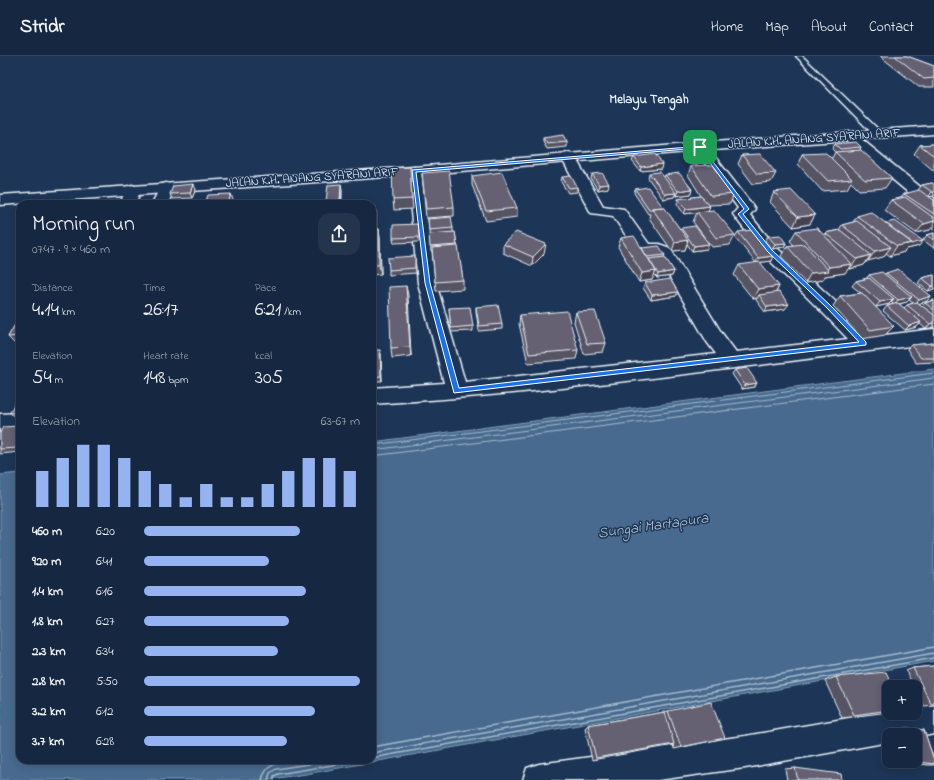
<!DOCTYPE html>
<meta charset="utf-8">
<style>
body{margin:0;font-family:"Indie Flower",sans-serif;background:#23344c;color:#f1f3f6;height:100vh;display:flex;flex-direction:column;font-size:15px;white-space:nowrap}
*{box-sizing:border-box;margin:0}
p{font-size:13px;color:#9ea6b1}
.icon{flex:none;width:22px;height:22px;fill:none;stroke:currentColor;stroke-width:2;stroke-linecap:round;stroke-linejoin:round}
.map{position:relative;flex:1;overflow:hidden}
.side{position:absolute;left:16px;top:144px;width:360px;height:564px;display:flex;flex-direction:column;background:#162841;border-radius:12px;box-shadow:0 2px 10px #0003,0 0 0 1px #35445a}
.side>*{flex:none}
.tools{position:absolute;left:882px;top:624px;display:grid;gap:8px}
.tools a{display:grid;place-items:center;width:40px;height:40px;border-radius:8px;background:#162841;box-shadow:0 2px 10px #0003,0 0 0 1px #35445a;font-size:20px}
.pin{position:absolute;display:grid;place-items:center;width:34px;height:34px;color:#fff;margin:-17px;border-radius:8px;box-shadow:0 2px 6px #0006}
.round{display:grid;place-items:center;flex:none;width:42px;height:42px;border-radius:12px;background:#23344c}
.overview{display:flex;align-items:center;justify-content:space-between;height:68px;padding:0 16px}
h1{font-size:22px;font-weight:600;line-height:30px}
.metrics{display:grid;grid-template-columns:repeat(3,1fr);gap:6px;height:68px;padding:4px 16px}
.metrics div{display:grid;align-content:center}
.metrics b{font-size:20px;font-weight:600}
.metrics small{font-size:11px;font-weight:400}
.metrics p{font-size:11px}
.chart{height:112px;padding:8px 16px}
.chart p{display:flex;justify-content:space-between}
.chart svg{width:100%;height:72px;margin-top:4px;stroke:#95b2f1;stroke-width:6}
ul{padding:0 16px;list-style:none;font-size:13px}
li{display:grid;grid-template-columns:64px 48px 1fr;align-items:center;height:30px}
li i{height:10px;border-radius:5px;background:#95b2f1}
header{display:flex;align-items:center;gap:24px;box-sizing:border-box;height:56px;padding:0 20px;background:#162841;border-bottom:1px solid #35445a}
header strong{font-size:19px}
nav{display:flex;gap:22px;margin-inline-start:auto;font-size:14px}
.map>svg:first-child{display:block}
</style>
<header>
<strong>Stridr</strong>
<nav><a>Home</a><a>Map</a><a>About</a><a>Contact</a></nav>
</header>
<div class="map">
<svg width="934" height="724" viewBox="0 0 934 724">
<rect width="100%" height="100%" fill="#1d3557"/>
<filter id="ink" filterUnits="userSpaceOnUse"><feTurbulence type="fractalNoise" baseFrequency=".025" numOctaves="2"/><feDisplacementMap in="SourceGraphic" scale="8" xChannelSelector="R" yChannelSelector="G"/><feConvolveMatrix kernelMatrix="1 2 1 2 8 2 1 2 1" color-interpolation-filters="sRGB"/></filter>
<g filter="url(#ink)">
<!-- water -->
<path fill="#476a8e" stroke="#87a0b8" d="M934,313V605L306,718L263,724H0V419L20,417V704H372V386Z"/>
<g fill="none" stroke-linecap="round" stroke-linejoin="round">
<!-- shore-far1 -->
<path stroke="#a8bbce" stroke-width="1" d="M372,389L934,317
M372,394L934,322
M372,400L934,328"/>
<!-- shore -->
<path stroke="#a8bbce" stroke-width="1.5" d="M372,691L934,591
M372,697L934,597
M372,702L934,602
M262,724C266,705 284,706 300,704
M268,724L270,717L276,713L335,704
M274,724V720L278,718L363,704"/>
<!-- service casing -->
<g stroke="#e8f1f8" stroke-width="3">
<path id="service" d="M796,0H802L881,76V80H875Z"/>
</g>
<!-- minor casing -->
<g stroke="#e8f1f8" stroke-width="3">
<path id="minor" d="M849,76L854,77L934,142V155L928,153L844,83L842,80L844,77Z
M700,87L705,88L753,150L755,153L750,159L776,191L836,246L869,281L934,273V287C747,310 560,337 372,348V332L444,327L418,227L407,115L409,112L414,111L419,112L421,115L436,227L465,326L716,298L707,286L657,199L637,196L613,160L591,157L561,101L563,98L568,97L573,98L575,101L603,150L624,153L649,188H659L670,192L721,276L736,296L848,283L822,256L764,199L735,161L733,158L738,152L693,91L695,88Z
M166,127L171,129L174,132L168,148H152L161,129Z
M132,129L137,131L140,134L136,148H120L127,131Z
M20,357V375L0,376V358Z"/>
</g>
<!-- tertiary casing -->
<g stroke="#e8f1f8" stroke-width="3">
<path id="tertiary" d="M934,70V78L700,95L414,119L0,149V139L414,111L700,87Z
M934,648V678L915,682V679H889V686L745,712L658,724H523L527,712L539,708L745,680L889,655V657H915V651Z"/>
</g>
<!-- service -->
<use href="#service" fill="#1d3557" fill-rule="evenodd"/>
<!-- minor -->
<use href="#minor" fill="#1d3557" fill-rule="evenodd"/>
<!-- tertiary -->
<use href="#tertiary" fill="#1d3557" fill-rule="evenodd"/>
</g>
<!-- wall -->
<path fill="#575362" stroke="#e8f1f8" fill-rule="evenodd" d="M881,0H907L934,10V31H919L881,1Z
M543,82L567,86V91L547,93L543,86Z
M835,88L861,91L860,94L892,122L885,132L859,134L851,126L847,133L822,135L798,108L802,98L832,102L835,96L832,93Z
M934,88V115L914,98L920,89Z
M742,99L776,117L771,126L753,128L738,108Z
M634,101L661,113L640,115L632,105Z
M691,110L734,138L730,148L709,149L708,155L684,158L677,148L678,143L701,140L688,119Z
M410,111L413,153L394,154L393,144Z
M422,117L454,151V160L426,162Z
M649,117L664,121L665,119L691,138L676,140L675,138L674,141L663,143L648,122Z
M592,118L608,132L598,134L591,123Z
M472,120L517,152V161L486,165L472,129Z
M562,121L577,131V136L568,137L561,126Z
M932,127L934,140L929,141L934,144V173L932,172L930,174L916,177L884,154L891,144L901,142L904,138L919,135L918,134L922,129Z
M196,133L192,142L172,143L170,138Z
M342,133V148H327L326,145Z
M635,133L663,151L680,173L681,172L707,193L692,195L687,188L685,194L672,195L649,162L650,158H648L634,137Z
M774,136L815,159L810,168L793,171L770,146Z
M372,150L376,154V173H379L380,183L381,218L372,219Z
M697,156L735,179L730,189L712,191L693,166Z
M857,160L919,190L907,193L904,196L890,200L886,197L883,201L868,204L864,209L850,213L849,212L845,217L825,220L822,224L805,227L781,200L787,190L794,189L790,185L796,175L824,179L825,177L839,174L842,169L853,166Z
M428,163L453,172V177L455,176L463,224V233L436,235L432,196H431Z
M418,168L419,186L394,187L393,182Z
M738,176L771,205L756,207L735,181Z
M934,177V192L923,184L927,179Z
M768,180L786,187L784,191L772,193L765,185Z
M621,182L642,192L665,199L664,201L674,215L672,220L657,222L654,219L652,224L639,226L618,191Z
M503,188L544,198L532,210L503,197Z
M415,200L416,217L389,219V214Z
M739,209L779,230L776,237L785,253L765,256L756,244L757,242L753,243L734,219Z
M886,217L931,240L927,245L919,247L922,250L925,247L934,244V271L926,273L920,268L917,271L905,274L883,255L887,250L893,248L891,246L889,248L876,251L871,247L894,270L885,279L862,283L833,250L840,240L861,237L852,230L856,225L867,222L869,219L885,218ZM909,244L913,247L907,249L904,252L899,248L907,246Z
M934,219V233L928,235L918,227L922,222Z
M645,227L676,240L651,244L643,232Z
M406,230L411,300L392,302L391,292Z
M476,251L502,268V273L479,275L476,256Z
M449,252L473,270V275L451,276Z
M576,256L606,287L603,296L584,298L574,266Z
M520,259L578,294L576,303L528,307L519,268Z
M20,260V290H17L8,281Z
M934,287V306L916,307L907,293L911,289Z
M372,294L381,298L382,325H372Z
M735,314L757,327L754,331L742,333L732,318Z
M20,336V361H15L10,357Z
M20,370V396L0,398V377Z
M934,610V649L924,650L915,633V631H914L906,615L913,612Z
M836,621L889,631V656L842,662L825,625Z
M668,655L725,682L674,693L673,688L668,690L592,704L585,672L588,669L665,656Z
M907,672L924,674L934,704V709H928L911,707V705H915V679H902L900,673Z
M795,712L842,724H787L785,713Z"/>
<!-- shaded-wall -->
<path fill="#474350" stroke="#e8f1f8" d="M662,108L661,113L640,115L641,111Z
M193,128L196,133L192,142L190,137Z
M341,128L342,133L341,148L340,144Z
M609,128L608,132L598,134L599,129Z
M692,133L691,138L676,140L678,135Z
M932,136H934V140L928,141Z
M676,137L674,141L663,143L665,138Z
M231,138L234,147V148H228Z
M375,150L376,154V178L375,173Z
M710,150L708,155L684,158L686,153Z
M815,159L810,168L793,171L798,161Z
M934,165V169L930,174L916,177L924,168Z
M379,173L380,183L381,218L379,209Z
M688,184L685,194L672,195L675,186Z
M923,185L919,190L907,193L904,196L890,200L897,190L912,187Z
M786,187L784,191L772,193L775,188Z
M546,188L544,198L532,210L533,201Z
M709,188L707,193L692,195L694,190Z
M891,191L883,201L868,205L875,195Z
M871,199L864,209L850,213L857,203Z
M773,200L771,205L756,207L758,202Z
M852,208L845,217L825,220L822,224L805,227L811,217L826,215L829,211Z
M656,215L652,224L639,226L642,217Z
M674,215L672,220L657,222L658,218Z
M406,230L408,239L411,300L410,291Z
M779,230L774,240L759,239L757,242L753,243L758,233Z
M932,230H934V233L928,235Z
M678,236L676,240L651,244L652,239Z
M931,240L927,245L914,249L919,244Z
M912,241L907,246L894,249L898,244Z
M894,243L889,248L876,251L880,246Z
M789,248L785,253L765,256L767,251Z
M921,266L917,271L905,274L909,270Z
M934,267V271L926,273L930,268Z
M380,294L381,298L382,325L381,320Z
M757,327L754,331L742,333L745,329Z"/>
<!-- building -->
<path fill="#656072" stroke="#e8f1f8" d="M895,0H907L934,10V22L924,23Z
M563,79L567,86L547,88L543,82Z
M856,86L861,91L840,93L835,88Z
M934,88V100L920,89Z
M861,94L892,122L865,124L835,96Z
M826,97L852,123L828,125L802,98Z
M655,98L662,108L641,111L634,101Z
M760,98L776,117L757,118L742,99Z
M713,109L734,138L711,140L691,110Z
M410,111L412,143L393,144L392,112Z
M449,115L454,151L426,153L422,117Z
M502,116L517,152L486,155L472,120Z
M660,116L676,137L665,138L649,117Z
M602,117L609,128L599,129L592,118Z
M679,117L692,133L678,135L665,119Z
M571,120L577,131L569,132L562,121Z
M932,127L934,128V136H932L922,129Z
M193,128L190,137L170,138L173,130Z
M341,128L340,144L326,145L328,129Z
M648,131L663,151L652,152L653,153H649L635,133Z
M791,134L815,159L798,161L774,136Z
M919,134L934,144V158L904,138Z
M231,138L228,148H205L208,139Z
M701,140L710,150L686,153L678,143Z
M905,141L934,162V165L924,168L891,144Z
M372,150H375V173H372Z
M664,151L688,184L675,186L652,152Z
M714,154L735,179L716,182L697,156Z
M871,156L912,187L897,190L857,160Z
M451,161L453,172L429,174L428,163Z
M857,165L891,191L875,195L842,169Z
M895,165L923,185L911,188L912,187L885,167Z
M418,168L419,181L393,182V169Z
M695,170L709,188L694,190L681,172Z
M817,172L852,208L829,211L796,175Z
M372,173H379V209H372Z
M752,174L773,200L758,202L738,176Z
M840,174L871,199L857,203L825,177Z
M455,176L457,189L430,191L429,178Z
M516,176L546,188L533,201L503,188Z
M934,177V184L927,179Z
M780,179L786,187L775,188L768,180Z
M634,180L656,215L642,217L621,182Z
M804,188L829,215L811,217L787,190Z
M458,190L463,224L435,226L432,192Z
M659,190L665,199L647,201L642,192Z
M415,200V212L389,214L388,202Z
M665,201L674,215L658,218L649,203Z
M760,206L779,230L758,233L739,209Z
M898,213L931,240L919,244L886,217Z
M882,216L912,241L898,244L869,219Z
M934,219V230H932L922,222Z
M869,222L894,243L880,246L856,225Z
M670,223L678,236L652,239L645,227Z
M406,230L410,291L391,292L389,231Z
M779,236L789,248L767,251L759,239Z
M862,237L894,270L870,274L840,240Z
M934,244V254L925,247Z
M917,246L934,259V267L930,268L907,249Z
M898,247L921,266L909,270L887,250Z
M498,249L502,268L479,270L476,251Z
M470,251L473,270L451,272L449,252Z
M567,255L578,294L529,298L520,259Z
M595,255L606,287L587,288L576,256Z
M20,260V280L8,281Z
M934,287V302H921L911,289Z
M372,294H380L381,320L372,321Z
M747,312L757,327L745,329L735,314Z
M20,336V356L10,357Z
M20,370V387L18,392L0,393V377L3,371Z
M934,610V648H931L913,612Z
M886,616L893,631H889V654L854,659L836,621Z
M711,646L725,682L681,691L668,655Z
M665,656L674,688L596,702L588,669Z
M907,672L924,674L934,704V708L919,706L915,695V679H910Z
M795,712L841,718L842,724H798Z"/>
</g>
<!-- route -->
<path fill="#1a73e8" stroke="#fff" fill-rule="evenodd" d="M701,90L749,153L743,158L772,194L831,250L866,286V289L454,337L425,227L412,114ZM699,92L744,153L738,158L768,196L827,252L859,286L459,332L430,227L416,116Z"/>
<g text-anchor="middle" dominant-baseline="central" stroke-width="3" stroke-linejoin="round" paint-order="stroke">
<!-- far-street labels -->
<g font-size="12" fill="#e8f1f8" stroke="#1d3557">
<text transform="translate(814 83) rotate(-4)">JALAN K.H. ANANG SYA'RANI ARIF</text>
<text transform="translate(312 122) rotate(-4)">JALAN K.H. ANANG SYA'RANI ARIF</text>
</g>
<!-- far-quarter labels -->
<g font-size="13" font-weight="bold" fill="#e8f1f8" stroke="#1d3557">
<text x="649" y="43">Melayu Tengah</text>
</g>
<!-- water labels -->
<g font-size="15" font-style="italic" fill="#b0c2d3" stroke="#1d3557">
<text transform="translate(653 470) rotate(-8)">Sungai Martapura</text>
</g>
</g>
</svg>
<div class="tools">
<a>+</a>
<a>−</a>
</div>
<div class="pin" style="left:700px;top:91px;background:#1e9e55"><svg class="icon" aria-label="arrive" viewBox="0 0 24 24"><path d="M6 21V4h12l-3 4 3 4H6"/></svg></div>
<section class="side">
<div class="overview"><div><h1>Morning run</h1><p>07:47 · 9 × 460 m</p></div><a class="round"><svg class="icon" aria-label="share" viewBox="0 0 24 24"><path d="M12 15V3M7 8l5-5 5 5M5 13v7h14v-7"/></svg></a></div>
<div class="metrics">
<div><p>Distance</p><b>4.14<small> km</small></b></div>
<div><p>Time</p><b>26:17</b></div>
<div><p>Pace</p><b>6:21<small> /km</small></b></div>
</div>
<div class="metrics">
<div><p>Elevation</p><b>54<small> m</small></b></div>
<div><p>Heart rate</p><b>148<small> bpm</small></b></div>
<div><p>kcal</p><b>305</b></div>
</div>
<div class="chart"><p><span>Elevation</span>63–67 m</p>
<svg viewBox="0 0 160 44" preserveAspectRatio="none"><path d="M5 44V22M15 44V14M25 44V6M35 44V6M45 44V14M55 44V22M65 44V30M75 44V38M85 44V30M95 44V38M105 44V38M115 44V30M125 44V22M135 44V14M145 44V14M155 44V22"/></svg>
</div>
<ul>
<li><b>460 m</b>6:20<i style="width:72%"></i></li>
<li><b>920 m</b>6:41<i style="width:58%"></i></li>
<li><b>1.4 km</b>6:16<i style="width:75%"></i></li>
<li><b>1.8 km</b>6:27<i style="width:67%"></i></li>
<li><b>2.3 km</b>6:34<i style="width:62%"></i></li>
<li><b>2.8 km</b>5:50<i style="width:100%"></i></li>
<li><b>3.2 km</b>6:12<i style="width:79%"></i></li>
<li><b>3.7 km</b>6:28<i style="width:66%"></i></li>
</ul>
</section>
</div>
